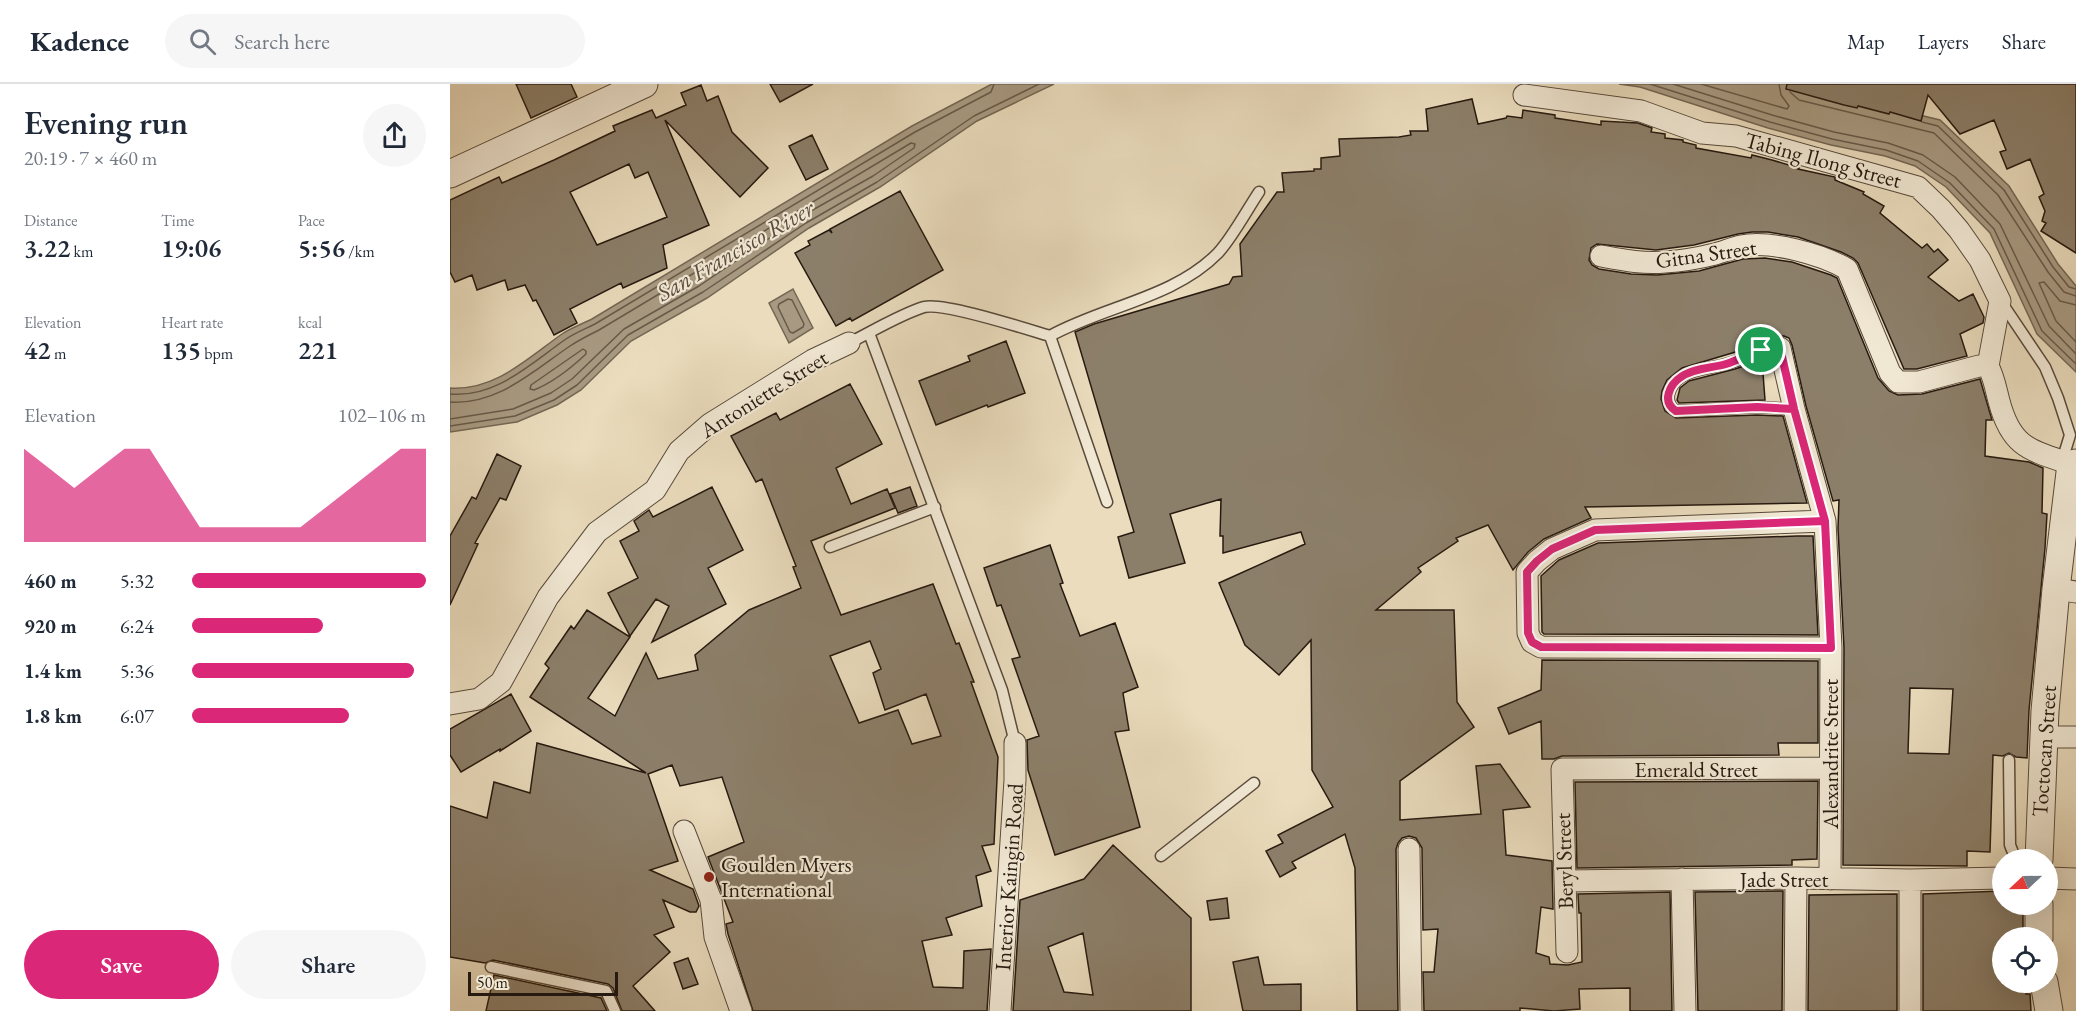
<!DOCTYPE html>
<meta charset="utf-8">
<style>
body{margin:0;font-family:"EB Garamond",serif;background:#f6f6f7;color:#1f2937;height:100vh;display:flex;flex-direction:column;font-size:22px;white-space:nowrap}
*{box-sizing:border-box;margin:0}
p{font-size:20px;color:#747a83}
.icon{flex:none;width:33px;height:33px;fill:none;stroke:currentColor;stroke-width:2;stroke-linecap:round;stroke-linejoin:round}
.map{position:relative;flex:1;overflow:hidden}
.details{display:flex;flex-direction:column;background:#fff;width:450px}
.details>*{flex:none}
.needle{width:39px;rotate:248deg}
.tools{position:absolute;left:1542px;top:765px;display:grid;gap:12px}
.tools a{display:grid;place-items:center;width:66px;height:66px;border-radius:50%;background:#fff;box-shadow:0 6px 24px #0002;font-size:30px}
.scale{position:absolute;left:18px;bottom:15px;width:150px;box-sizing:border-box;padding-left:6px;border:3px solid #271a10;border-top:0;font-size:16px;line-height:21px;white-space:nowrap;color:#271a10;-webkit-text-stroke:4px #f1e8d4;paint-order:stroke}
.pin{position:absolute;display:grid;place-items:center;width:51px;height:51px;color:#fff;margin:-26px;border:3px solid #fff;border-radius:50%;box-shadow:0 2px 6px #0007}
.round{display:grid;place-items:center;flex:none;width:63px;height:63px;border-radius:32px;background:#f6f6f7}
.summary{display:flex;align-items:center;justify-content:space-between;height:102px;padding:0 24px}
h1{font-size:33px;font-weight:600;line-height:45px}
.figures{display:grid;grid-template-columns:repeat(3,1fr);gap:9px;height:102px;padding:6px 24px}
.figures div{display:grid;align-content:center}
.figures b{font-size:26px;font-weight:600}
.figures small{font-size:16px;font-weight:400}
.figures p{font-size:16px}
.chart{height:168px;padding:12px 24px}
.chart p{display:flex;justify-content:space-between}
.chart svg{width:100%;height:108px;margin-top:6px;fill:#db2777;opacity:.7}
.action{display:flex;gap:12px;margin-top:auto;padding:12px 24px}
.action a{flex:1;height:69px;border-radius:36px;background:#db2777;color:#fff;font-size:24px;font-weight:600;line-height:69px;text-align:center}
.action a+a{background:#f6f6f7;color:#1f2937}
ul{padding:0 24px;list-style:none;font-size:20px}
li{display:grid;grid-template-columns:96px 72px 1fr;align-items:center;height:45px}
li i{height:15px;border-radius:8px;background:#db2777}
header{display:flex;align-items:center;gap:36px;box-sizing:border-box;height:84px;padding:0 30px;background:#fff;border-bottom:2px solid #e0e1e3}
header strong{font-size:28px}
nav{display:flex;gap:33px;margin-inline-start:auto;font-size:21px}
.search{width:420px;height:54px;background:#f6f6f7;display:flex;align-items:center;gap:15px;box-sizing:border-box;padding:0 21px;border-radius:33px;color:#747a83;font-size:22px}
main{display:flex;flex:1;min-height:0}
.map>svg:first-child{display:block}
</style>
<header>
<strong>Kadence</strong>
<div class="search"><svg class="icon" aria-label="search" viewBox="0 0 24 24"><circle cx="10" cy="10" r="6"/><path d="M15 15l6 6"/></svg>Search here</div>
<nav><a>Map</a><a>Layers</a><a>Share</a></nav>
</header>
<main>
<section class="details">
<div class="summary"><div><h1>Evening run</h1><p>20:19 · 7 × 460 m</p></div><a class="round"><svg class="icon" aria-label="share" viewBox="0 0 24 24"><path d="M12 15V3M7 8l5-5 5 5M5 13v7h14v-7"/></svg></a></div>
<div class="figures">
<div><p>Distance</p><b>3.22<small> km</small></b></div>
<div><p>Time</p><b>19:06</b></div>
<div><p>Pace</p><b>5:56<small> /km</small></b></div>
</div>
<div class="figures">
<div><p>Elevation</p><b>42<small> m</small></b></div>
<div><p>Heart rate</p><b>135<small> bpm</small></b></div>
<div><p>kcal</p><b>221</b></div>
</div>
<div class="chart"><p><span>Elevation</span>102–106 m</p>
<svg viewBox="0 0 160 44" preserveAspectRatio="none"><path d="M0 44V6L10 14L20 22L30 14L40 6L50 6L60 22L70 38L80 38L90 38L100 38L110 38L120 30L130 22L140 14L150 6L160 6V44z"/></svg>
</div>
<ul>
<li><b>460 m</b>5:32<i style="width:100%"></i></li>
<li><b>920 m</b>6:24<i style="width:56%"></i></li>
<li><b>1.4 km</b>5:36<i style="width:95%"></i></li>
<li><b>1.8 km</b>6:07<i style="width:67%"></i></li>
</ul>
<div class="action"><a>Save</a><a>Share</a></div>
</section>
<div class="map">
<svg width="1626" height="927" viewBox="0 0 1626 927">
<rect width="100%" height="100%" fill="#eadcbd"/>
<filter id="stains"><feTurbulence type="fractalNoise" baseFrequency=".00333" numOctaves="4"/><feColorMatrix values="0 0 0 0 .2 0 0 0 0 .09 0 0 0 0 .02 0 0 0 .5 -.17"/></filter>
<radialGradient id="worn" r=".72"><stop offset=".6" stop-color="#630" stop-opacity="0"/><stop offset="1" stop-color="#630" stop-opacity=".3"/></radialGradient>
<!-- water -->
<path fill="#a89a82" stroke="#746754" stroke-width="1.5" d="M542,0H604L527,37L430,103L359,144L257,214L181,257L131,306L107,321L67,338L0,348V304C45,307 78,274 112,250C121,244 132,240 142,235L462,42Z
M1169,0H1342L1490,36L1559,102L1608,180L1626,202V288L1587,250L1540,149L1496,103L1465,82L1435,72L1381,61L1318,44L1190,3Z
M343,205L363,244L339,259L319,219Z"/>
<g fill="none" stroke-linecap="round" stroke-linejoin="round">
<!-- shore -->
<path stroke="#685a49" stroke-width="1.5" d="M1200,0L1320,38L1382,55L1436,66L1468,77L1500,99L1544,145L1592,247L1626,280
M1223,0L1322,31L1384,48L1438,59L1473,71L1505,93L1550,140L1599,242L1626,270
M1251,0L1337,25L1339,22L1331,11L1329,0
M1340,8L1349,16L1484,49L1548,111L1598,188L1614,208L1626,212
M1472,38L1488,42L1554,106L1603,183L1619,203L1626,205
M338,215L342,216L354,240L353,243L343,249L340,248L328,223L329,220Z
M1626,221L1610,217L1594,198L1589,199L1606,237L1626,258
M133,265L136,267V270C120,285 104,298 84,306L80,305L81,301Z
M0,310C46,314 80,280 116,255C125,249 135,245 145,240L465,48L541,8L544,0
M0,318C48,321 83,287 120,262C129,256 139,251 149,246L461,59L465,60L464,64L423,92L352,132L249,202L174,245L122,295L101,309L63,325L0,335
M0,342L65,332L104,316L127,301L178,251L253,208L356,139L427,98L524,32L589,0"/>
</g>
<!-- building -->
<path fill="#8c7f6a" stroke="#271a10" stroke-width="1.5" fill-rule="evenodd" d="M66,0H121L127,13L81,34Z
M320,0H363L330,18Z
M1337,0H1626V169L1591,147L1596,139L1592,137L1595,127L1589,113L1594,110L1580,75L1557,85L1550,68L1556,66L1544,36L1510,50L1478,11L1471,37L1440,28L1439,30L1408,22L1407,24L1394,21L1336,5Z
M251,1L257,17L268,12L282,48L318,84L290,113L215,36L259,141L213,161L217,184L173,204L171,199L120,225L127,239L104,251L86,216L83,217L75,201L58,206L55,196L27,206L22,191L5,198L0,188V116L49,93L52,99L104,76L165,47L163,42L202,26L206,34L236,21L231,9ZM179,80L185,94L198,88L217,133L147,161L120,108Z
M1022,15L1028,40L1056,34L1057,32L1072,34L1073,26L1105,31V34L1151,41V37L1188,39L1202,44L1201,48L1215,50V54L1233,56V58L1246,61V64L1301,74L1302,71L1322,76L1349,84L1348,85L1385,93V96L1414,108L1413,110L1434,122L1430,129L1472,164L1477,160L1484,168L1488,165L1498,176L1478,193L1509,217L1523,210L1534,233L1533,239L1510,250L1517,272L1467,285H1454L1408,179L1403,174L1391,168L1348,153L1318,148H1302L1288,150L1244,161L1206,166L1147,160L1141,164L1139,176L1142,181L1149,185L1181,190L1207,191L1249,187L1293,175L1315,174L1342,178L1381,191L1387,194L1428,294L1439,307L1448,311L1472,310L1530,295L1542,336H1536L1535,372L1579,378L1593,384L1592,429L1597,430L1595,464L1579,626L1577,674L1566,673L1559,669L1553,672L1543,671L1540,768L1517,767V782L1393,781L1394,564L1388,444L1389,416L1383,417L1356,322L1342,261L1339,254L1334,252H1327L1319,258L1232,284L1217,296L1212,307L1211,315L1215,327L1226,334L1307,331L1333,332L1357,419L1135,423L1141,434L1094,455L1078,468L1063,486L1038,441L1006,454L1008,457L968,484L971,488L926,526H1004L1007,618L1024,643L950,697V736L1031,730L1026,682L1050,680L1080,723L1053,726L1056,771L1102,777L1103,825L1091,823L1086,869L1099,873L1100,880L1118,881L1132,878L1131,829H1129L1128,810L1220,808L1222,927H1180V904L1129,905L1130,925L1104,927L1070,924V927H974L973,888H984L988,845L973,846L972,764L966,754L959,752L952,754L948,759L946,765L948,927H907L905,784L895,750L842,778L846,784L830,793L816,767L833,759L828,751L883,723L862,686L861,556L829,591L795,561L769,499L855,460L851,448L773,469V452H770L771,415L720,430L735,479L679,494L668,453L684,448L625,248L644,240L779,200L783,193L792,192L790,160L827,108H834L832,89L864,87V85H871V74L890,72L889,55L949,53L961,51L960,47H978L976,25ZM1460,604L1503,605L1499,670L1458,669Z
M362,51L378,85L356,96L339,62Z
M450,107L493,186L402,237L400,234L386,242L345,169L360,161L358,157L379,146L382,149L380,145Z
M556,257L575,309L538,323L537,321L486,341L469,297L520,277L518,272Z
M1312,276L1315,316L1229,319L1227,316L1230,304L1239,297L1285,285Z
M400,300L432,360L386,384L401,420L437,405L445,424L361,457L391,531L483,500L506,560L509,559L524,598H521L548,673L544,760L532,762L541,787L526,792L532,822L496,834L502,851L472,857L483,903L513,904L514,867L541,865L537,927H303L278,850L276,840L283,838L258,773L294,758L272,693L230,702L222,681L198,690L228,777L200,786L243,805L249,822L246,828H240L213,816L224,843L204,851L220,868L183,902L205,927H172L163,904L158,900L43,876L35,879L0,873V722L37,734L44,698L80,709L87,659L196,689L80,613L99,584L95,580L121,542L124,545L137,526L180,553L138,614L165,632L196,569L208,595L248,586L245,571L299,526L351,504L343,483L346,482L312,395L306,398L281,352L326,329L330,336ZM420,557L431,585L423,589L435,626L476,610L491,652L462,660L448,626L409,639L380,572Z
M47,370L71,382L56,416L50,414L25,459L28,460L0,521V452L22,413L26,415Z
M262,403L293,466L258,484L276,520L202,558L219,522L206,515L180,552L158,509L188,494L170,457L189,447L184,437L199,426L203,433Z
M460,403L467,422L448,429L440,410Z
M1347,452H1363L1368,551L1094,550L1092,548L1091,492L1109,476L1148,459Z
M600,461L613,499L610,500L630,552L665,539L688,603L673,609L679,646L665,648L690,743L605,771L578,686L577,656L589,652L562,575L570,573L551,521L547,522L534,484Z
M1092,576L1368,577V659H1328L1329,671L1112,672L1104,675H1092L1091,637L1059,650L1048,624L1091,606Z
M61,610L81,647L50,667V665L11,688L0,671V645Z
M1368,697L1367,775L1342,776V781L1127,784L1125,698Z
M663,761L741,834V927H563L570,816L634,795ZM633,849L643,911L614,908L598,863Z
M1333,807L1332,927H1248L1245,808Z
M1552,807V820H1573V854H1552V898H1577L1576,910H1580L1581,927H1473V810Z
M1447,810V927H1358L1359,811Z
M777,814L779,834L760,836L757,817Z
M808,873L814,901L851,900V927H793L783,878Z
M238,874L248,900L233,905L224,879Z
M44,891L151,914L157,927H36Z"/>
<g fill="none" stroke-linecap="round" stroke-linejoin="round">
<!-- service casing -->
<g stroke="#584a3b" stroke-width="13">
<path id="service" d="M1552,219L1595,283L1608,314L1620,351L1612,377
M419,249L552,606L565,659
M600,252C654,222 724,214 768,169C782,154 797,126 809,108
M600,252L657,418
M399,259C421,248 451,230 474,223C494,218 576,245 600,252
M1330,264C1310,266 1295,275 1276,280C1263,284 1243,285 1231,293C1220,300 1212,318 1226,327L1307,323L1344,325
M380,463L485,423
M1559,676L1560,761L1566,776
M711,772L804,699
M41,883L156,907L165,927"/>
</g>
<!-- minor casing -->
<g stroke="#584a3b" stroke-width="23">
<path id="minor" d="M1074,11L1191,27L1252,49L1286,52L1468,103L1491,125L1509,146L1530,176L1550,217L1538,282
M1151,172C1173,176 1193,180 1215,178C1231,177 1249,174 1265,170C1273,168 1282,164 1291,162C1320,156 1371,170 1397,185L1440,289L1448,298H1469L1529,282H1538
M1330,264L1344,325L1375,437L1381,564L1380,795
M1538,282C1544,293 1546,306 1549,317C1561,363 1579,366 1621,380
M1375,437L1145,446L1102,465L1087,477L1077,488L1078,549L1082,558L1091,563L1381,564
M1606,505L1626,508
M0,620L29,615L51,598L98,513L147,448L205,406L229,367L260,340L363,276L399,259
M1594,653H1626
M234,747L261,816L265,853L291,927
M959,765L961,927
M1598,794L1626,795
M1232,795L1235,927
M1115,797L1346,794L1460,796L1552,794
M1117,868L1112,685L1380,684
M550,927L565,696V659
M1345,927L1346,794
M1460,927V796"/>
</g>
<!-- tertiary casing -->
<g stroke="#584a3b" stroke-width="29">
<path id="tertiary" d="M0,90L194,0
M1589,776L1595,627L1606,505L1621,380L1626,379
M1589,820V854
M1594,898L1599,927"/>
</g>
<!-- service -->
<use href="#service" stroke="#f1e8d4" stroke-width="10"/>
<!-- minor -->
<use href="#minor" stroke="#f1e8d4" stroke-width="21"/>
<!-- tertiary -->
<use href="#tertiary" stroke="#f1e8d4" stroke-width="27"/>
</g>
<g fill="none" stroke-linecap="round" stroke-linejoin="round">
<!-- route casing -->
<g stroke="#fff" stroke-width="12">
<path id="route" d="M1311,266C1299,270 1289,276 1276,280C1263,284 1243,284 1231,293C1220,300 1211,318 1226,327L1307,323L1344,325L1375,437L1145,446L1102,465L1087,477L1077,488L1078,549L1082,558L1091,563L1381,564L1375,437L1344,325L1330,264L1311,266"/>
</g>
<!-- route -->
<use href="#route" stroke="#db2777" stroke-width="8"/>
</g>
<!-- markers -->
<circle fill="#8f2418" stroke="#f1e8d4" stroke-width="2" cx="259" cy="793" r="6"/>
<g text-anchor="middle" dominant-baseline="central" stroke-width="4.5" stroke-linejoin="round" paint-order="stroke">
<!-- street labels -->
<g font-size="22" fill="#271a10" stroke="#f1e8d4">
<text transform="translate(1373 76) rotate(15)">Tabing Ilong Street</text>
<text transform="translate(1256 170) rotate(-8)">Gitna Street</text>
<text transform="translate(314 310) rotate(-32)">Antoniette Street</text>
<text transform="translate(1594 667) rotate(-86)">Toctocan Street</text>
<text transform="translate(1380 670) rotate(-90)">Alexandrite Street</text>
<text x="1246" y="685">Emerald Street</text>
<text transform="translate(1114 777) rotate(-92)">Beryl Street</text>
<text transform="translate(559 793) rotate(-86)">Interior Kaingin Road</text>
<text x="1334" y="795">Jade Street</text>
</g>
<!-- poi labels -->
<g font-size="22" fill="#271a10" stroke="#f1e8d4" text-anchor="start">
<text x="271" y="780">Goulden Myers<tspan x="271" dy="25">International</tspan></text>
</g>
<!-- water labels -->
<g font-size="24" font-style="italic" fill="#5b4d3e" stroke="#f1e8d4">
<text transform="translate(285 166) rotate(-30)">San Francisco River</text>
</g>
</g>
<rect width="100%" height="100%" filter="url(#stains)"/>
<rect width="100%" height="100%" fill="url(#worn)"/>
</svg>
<div class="tools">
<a><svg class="needle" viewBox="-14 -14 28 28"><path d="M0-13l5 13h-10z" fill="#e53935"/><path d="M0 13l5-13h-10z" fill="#747a83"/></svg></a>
<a><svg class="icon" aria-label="locate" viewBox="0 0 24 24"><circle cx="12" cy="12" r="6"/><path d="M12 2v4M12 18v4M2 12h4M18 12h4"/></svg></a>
</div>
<div class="scale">50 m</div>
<div class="pin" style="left:1311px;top:266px;background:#1e9e55"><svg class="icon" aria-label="arrive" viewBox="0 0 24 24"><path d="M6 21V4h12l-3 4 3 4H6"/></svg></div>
</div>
</main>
